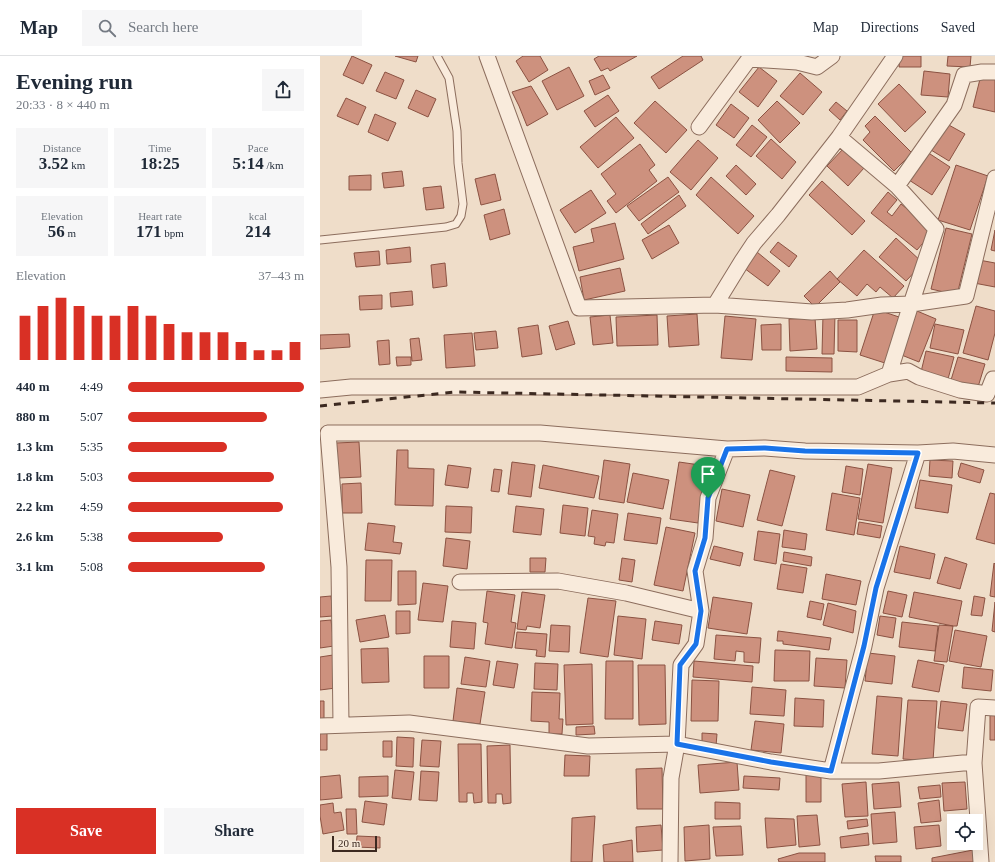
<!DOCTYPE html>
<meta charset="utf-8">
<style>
body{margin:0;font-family:Georgia,serif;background:#f6f6f7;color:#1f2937;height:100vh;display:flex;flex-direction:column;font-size:15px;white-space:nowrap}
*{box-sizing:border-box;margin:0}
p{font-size:13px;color:#747a83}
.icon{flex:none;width:22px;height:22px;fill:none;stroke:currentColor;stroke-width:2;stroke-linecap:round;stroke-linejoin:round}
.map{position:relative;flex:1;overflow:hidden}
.details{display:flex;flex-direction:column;background:#fff;width:320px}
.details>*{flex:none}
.fabs{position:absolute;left:627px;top:758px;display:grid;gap:8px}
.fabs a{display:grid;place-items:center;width:36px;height:36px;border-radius:0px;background:#fff;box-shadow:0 4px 16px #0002;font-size:20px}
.scale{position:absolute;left:12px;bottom:10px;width:45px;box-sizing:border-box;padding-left:4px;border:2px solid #3c2920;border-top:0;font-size:11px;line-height:14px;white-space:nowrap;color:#3c2920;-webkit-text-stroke:3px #f6e8d8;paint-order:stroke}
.pin{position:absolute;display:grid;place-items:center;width:34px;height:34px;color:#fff;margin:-41px -17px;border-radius:50% 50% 50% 0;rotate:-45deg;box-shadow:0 0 4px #0007}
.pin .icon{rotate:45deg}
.round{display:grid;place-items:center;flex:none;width:42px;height:42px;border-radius:0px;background:#f6f6f7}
.head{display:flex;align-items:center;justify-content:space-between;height:68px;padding:0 16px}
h1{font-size:22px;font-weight:600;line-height:30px}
.metrics{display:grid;grid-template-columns:repeat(3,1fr);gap:6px;height:68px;padding:4px 16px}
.metrics div{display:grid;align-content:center;border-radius:0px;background:#f6f6f7;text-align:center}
.metrics b{font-size:17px;font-weight:600}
.metrics small{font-size:11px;font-weight:400}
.metrics p{font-size:11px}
.chart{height:112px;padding:8px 16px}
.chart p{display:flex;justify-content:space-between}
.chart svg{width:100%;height:72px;margin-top:4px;stroke:#d93025;stroke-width:6}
.action{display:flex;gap:8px;margin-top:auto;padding:8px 16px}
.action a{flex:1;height:46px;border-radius:0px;background:#d93025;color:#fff;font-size:16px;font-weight:600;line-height:46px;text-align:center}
.action a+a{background:#f6f6f7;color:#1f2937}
ul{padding:0 16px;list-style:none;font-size:13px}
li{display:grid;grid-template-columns:64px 48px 1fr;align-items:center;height:30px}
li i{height:10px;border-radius:5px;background:#d93025}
header{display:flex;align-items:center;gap:24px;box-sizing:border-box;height:56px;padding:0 20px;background:#fff;border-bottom:1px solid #e0e1e3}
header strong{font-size:19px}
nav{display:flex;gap:22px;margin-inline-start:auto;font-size:14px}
.search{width:280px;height:36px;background:#f6f6f7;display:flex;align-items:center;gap:10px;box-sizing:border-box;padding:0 14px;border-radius:0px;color:#747a83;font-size:15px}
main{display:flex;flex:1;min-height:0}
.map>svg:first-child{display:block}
</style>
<header>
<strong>Map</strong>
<div class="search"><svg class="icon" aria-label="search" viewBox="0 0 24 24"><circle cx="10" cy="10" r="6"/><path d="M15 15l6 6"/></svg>Search here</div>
<nav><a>Map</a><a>Directions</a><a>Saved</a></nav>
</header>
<main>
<section class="details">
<div class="head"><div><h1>Evening run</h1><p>20:33 · 8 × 440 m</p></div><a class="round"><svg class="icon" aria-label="share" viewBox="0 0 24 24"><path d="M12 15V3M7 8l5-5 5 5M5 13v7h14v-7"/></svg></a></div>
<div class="metrics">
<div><p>Distance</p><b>3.52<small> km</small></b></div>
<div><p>Time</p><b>18:25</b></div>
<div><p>Pace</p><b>5:14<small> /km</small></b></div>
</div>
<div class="metrics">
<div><p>Elevation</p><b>56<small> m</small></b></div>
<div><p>Heart rate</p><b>171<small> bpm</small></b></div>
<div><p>kcal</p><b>214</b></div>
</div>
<div class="chart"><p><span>Elevation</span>37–43 m</p>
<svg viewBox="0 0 160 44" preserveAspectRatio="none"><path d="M5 44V17M15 44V11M25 44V6M35 44V11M45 44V17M55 44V17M65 44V11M75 44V17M85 44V22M95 44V27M105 44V27M115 44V27M125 44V33M135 44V38M145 44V38M155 44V33"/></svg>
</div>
<ul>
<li><b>440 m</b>4:49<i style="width:100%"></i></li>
<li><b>880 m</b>5:07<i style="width:79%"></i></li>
<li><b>1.3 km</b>5:35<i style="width:56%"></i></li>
<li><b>1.8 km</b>5:03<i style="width:83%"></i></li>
<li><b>2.2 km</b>4:59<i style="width:88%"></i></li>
<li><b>2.6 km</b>5:38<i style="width:54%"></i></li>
<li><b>3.1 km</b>5:08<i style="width:78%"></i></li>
</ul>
<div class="action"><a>Save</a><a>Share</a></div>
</section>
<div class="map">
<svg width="675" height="806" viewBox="0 0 675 806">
<rect width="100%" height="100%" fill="#efddc9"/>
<!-- building -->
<path fill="#cd917e" stroke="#8b5242" d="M32,0L52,9L43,28L23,19Z
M75,0H98L96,6Z
M203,0H220L228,14L209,26L196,5Z
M279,0H317L290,15L288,12L281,15L274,3Z
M363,0H381L383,4L339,33L331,21Z
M580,0H601V11H579Z
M628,0H651L650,11L627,10Z
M249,11L264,40L237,54L222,25Z
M439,11L457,25L438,51L419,36Z
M604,15L630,18L628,41L601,39Z
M65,16L84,24L76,43L56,35Z
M480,17L502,36L483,59L460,40Z
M283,19L290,32L275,39L269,25Z
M661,19L675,23V56L653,51Z
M579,28L606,56L585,76L558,48Z
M211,30L228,58L207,70L199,50L192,36Z
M96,34L116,43L108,61L88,52Z
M288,39L299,55L275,71L264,55Z
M26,42L46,51L38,69L17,60Z
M335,45L367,74L346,97L314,67Z
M457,45L480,67L460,87L438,64Z
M516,46L527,55L520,64L509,54Z
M411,48L429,62L414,82L396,69Z
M55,58L76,67L68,85L48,76Z
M555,60L592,97L574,115L543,84L550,76L545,70Z
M296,61L314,82L278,112L260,91Z
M627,68L645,78L629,105L611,94Z
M432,69L447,81L431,101L416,89Z
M451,83L476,106L462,123L436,100Z
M378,84L398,102L371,134L350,116Z
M320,88L335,109L329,114L337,125L296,157L287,145L296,138L281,118Z
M524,92L544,112L528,130L507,110Z
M607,96L630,111L612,139L589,124Z
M416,109L436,128L426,139L406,120Z
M636,109L668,120L650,174L618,164Z
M82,115L84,130L64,132L62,117Z
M175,118L181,144L161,149L155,123Z
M51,119V134H29V120Z
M348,121L359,136L319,165L307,150Z
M391,121L434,160L418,178L376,139Z
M502,125L545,165L532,179L489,139Z
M121,130L124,152L106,154L103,132Z
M271,134L286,157L255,177L240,154Z
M568,136L577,144L567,156L572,160L581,148L614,174L597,194L551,157Z
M359,139L366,150L328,178L321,168Z
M184,153L190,178L170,184L164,159Z
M295,167L304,203L259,215L253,191L274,186L271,173Z
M349,169L359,187L332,203L322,184Z
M626,172L652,178L637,239L611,233Z
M675,174V195L671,194Z
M576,182L603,207L586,225L559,201Z
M458,186L477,200L469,211L450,196Z
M90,191L91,206L67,208L66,194Z
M544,194L584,230L573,242L560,231L556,236L547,228L537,240L517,223Z
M59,195L60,209L36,211L34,197Z
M437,196L460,215L448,230L424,212Z
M659,204L675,207V231L654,227Z
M125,207L127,230L113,232L111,209Z
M300,212L305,235L264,244L260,221Z
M510,215L520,226L495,251L484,240Z
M92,235L93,249L71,251L70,237Z
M62,239V253L40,254L39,240Z
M656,250L675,255V277L668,304L643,297Z
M555,253L582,262L568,308L540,299Z
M597,255L616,263L599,306L579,298Z
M377,258L379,289L349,291L347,260Z
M503,258H515L514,298H502Z
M290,259L293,287L273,289L270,261Z
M337,259L338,289L297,290L296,261Z
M405,260L436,263L432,304L401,302Z
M495,262L497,293L470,295L469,263Z
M518,264H537V296L518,295Z
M248,265L255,288L236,294L229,270Z
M461,268V294H442L441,269Z
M615,268L644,274L638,298L610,292Z
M218,269L222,298L202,301L198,272Z
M176,275L178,292L156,294L154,277Z
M152,277L155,310L126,312L124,279Z
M29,278L30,291L0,293V279Z
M99,282L102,304L92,305L90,283Z
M69,284L70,308L59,309L57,285Z
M606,295L634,301L628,323L601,316Z
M76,301H91V309L77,310Z
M466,301L512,302V316L466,315Z
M638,301L665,308L658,331L631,324Z
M39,386L41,421L18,422L16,387Z
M77,394H88V412L114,413L113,450L75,449Z
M284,404L310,408L304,447L279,443Z
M610,404L633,405L632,422L609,420Z
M192,406L215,409L211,441L188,438Z
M359,406L387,410L378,467L350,463Z
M641,407L664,414L660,427L639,421L638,418Z
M548,408L572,412L563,467L538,463Z
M128,409L151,412L148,432L125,429Z
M223,409L279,420L274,442L219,432Z
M526,410L543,413L540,439L522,436Z
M174,413L182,414L179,436L171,435Z
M450,414L475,420L462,470L437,464Z
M313,417L349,424L343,453L307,446Z
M600,424L632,429L628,457L595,452Z
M41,427L42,457H22V428Z
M402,433L430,439L423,471L396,465Z
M512,437L540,442L534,479L506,474Z
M670,437L675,438V488L656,483Z
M243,449L268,452L265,480L240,477Z
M126,450L152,451L151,477L125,476Z
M196,450L224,453L221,479L193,476Z
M272,454L298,458L294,487L286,486L285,490L274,488L275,481L268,480Z
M308,457L341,462L337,488L304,484Z
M539,466L562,470L560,482L537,478Z
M48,467L75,470L73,486L82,487L80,498L45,494Z
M346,471L375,477L363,535L334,529Z
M464,474L487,478L485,494L462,491Z
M438,475L460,478L456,508L434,504Z
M126,482L150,485L147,513L123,510Z
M394,490L423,497L420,510L390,503Z
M580,490L615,498L610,523L574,516Z
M464,496L492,501L491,510L463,505Z
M625,501L647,508L640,533L617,527Z
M210,502H226L225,516H210Z
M302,502L315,504L312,526L299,524Z
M46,504H72L71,545H45Z
M674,507L675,508V541L670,540Z
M461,508L487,512L483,537L457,533Z
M78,515H96V548L78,549Z
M506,518L541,525L536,549L502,543Z
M103,527L128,530L123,566L98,564Z
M167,535L195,539L191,566L196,567L192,592L165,588L168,567L163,566Z
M568,535L587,539L582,561L563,557Z
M202,536L225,539L220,572L207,570L206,574L197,573Z
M594,536L642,545L637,570H633L589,561Z
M11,540L13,560L0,561V541Z
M654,540L665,542L662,560L651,559Z
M393,541L432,547L427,578L388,572Z
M268,542L296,545L288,601L260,597Z
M490,545L504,548L501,564L487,561Z
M675,546V576L672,575Z
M508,547L536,555L533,577L503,569Z
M76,555H90V577L76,578Z
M65,559L69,581L40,586L36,564Z
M298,560L326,563L322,603L294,599Z
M560,560L576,562L573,582L557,579Z
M11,564L14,590L0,592V565Z
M132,565L156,567L154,593L130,591Z
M335,565L362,569L359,588L332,584Z
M582,566L618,570L615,595L579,591Z
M231,569L250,570L249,596L229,595Z
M619,569L633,570L627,606L614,605Z
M635,574L667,580L661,611L629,605Z
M458,575L511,582L509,594L463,588V585H457Z
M197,576L227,578L225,601L216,600L217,594L195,592Z
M396,579L441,582L439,607L424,606V596L416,595L415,605L394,603Z
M68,592L69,626L42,627L41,593Z
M455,594L490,595L489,625H454Z
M548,597L575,600L572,628L545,625Z
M13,599L16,632L0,634V601Z
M104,600H129V632H104Z
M145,601L170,605L166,631L141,628Z
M496,602L527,604L525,632L494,630Z
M598,604L624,609L619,636L592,631Z
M177,605L198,608L194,632L173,629Z
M286,605H313V663H285Z
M374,605L433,610L432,626L373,621Z
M215,607L238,608L237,634L214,633Z
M272,608L273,668L246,669L244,609Z
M318,609H345L346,668L319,669Z
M644,611L673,614L671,635L642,632Z
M372,624L399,625L398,665H371Z
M432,631L466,634L464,660L430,658Z
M137,632L165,636L160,668L133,665Z
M212,636L240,637L239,663H243L242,678H229V666L211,665Z
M557,640L582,642L578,700L552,698Z
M475,642L504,644L503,671L474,670Z
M588,644L617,645L613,705L583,703Z
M0,645H4V663H0Z
M621,645L647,648L643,675L618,672Z
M670,658H675V684H670Z
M435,665L464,668L461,697L431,694Z
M274,670L275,678L256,679V671Z
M0,677H7V694H0Z
M382,677L397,678L396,690L382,689Z
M77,681L94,682L93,711L76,710Z
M102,684L121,685L119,711L100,710Z
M63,685H72V701H63Z
M138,688H161L162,746L154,747L153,737H147V746H139Z
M190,689L191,747L183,748L182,738H176V747H168L167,690Z
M245,699L270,700L269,720H244Z
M417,706L419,734L380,737L378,709Z
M342,712L343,753H317L316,713Z
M75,714L94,716L91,744L72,742Z
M101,715L119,716L117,745L99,744Z
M486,717H501V746H486Z
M20,719L22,742L0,744V721Z
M68,720V740L39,741V721Z
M424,720L460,722L459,734L423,732Z
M546,726L548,760L525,761L522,728Z
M579,726L581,751L554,753L552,728Z
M645,726L647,753L624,755L622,727Z
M620,729L621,741L600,743L598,731Z
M619,744L621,765L601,767L598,747Z
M45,745L67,748L64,769L42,766Z
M395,746L420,747V763H395Z
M13,747L14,757L21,756L24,774L3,778L0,760V749Z
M26,753H36L37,778H27Z
M575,756L577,786L553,788L551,758Z
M497,759L500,789L479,791L477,760Z
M275,760L272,806H251L252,762Z
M445,762L474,763L476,789L447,792Z
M547,763L548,770L528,773L527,765Z
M341,769L343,794L317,796L316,771Z
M389,769L390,803L365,805L364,771Z
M619,769L621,790L596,793L594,771Z
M421,770L423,799L396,800L393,771Z
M548,777L549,789L521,792L520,781Z
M37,780L60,781V792L36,791Z
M312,784L313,806H284L283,789Z
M653,794L655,806H612V802Z
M479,797H505V806H459L458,803Z
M555,800H581V806H556Z"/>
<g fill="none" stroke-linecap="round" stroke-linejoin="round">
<!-- lane casing -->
<g stroke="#8c6d5d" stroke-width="9">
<path id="lane" d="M0,184L126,171L136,168L141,160L143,148L138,107L137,75L129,22L117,0"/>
</g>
<!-- street casing -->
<g stroke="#8c6d5d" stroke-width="17">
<path id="street" d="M167,0L259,252L395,249L492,256L527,254L562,249L591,248L569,318L588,315L599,321L640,334L667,338L673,323H675
M429,3L477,6L497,11L512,0
M379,71L429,3
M519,81L577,130L616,173L591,248L646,240L675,122
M577,130L634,49L644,19L662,16H675
M395,249L422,205L434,187L458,159L519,81L575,0
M0,334L31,331H538L569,318
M140,526L238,525L306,537L381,555
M21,669L19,511L8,377H220L407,393
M0,670L89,667L268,690L357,688L451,706L511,715H559L643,707H654
M511,715L544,590L556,532L598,397
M350,806L351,722L357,688L361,609L376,588L381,555L375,515L385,482L388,442L407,393L445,392L485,395L598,397L633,395L675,399
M661,806L654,707L658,651L675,652"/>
</g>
<!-- lane -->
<use href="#lane" stroke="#f9ebdc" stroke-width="7"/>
<!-- street -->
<use href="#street" stroke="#f9ebdc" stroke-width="15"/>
<!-- rail -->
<path stroke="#3c2920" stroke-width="3" stroke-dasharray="7 7" stroke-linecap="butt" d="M0,350L135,336L675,347"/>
</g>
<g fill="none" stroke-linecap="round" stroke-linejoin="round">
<!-- route casing -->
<g stroke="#fff" stroke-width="8">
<path id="route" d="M445,392L485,395L598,397L556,532L544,590L511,715L451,706L357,688L360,609L376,588L381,555L375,515L385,482L388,442L407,393Z"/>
</g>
<!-- route -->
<use href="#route" stroke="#1a73e8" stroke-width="5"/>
</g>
</svg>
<div class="fabs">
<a><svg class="icon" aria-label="locate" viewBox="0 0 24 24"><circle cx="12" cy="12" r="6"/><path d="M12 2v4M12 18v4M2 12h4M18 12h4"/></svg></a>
</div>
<div class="scale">20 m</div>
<div class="pin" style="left:388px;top:442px;background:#1e9e55"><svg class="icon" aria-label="arrive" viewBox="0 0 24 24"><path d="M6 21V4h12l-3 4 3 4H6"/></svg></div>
</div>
</main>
